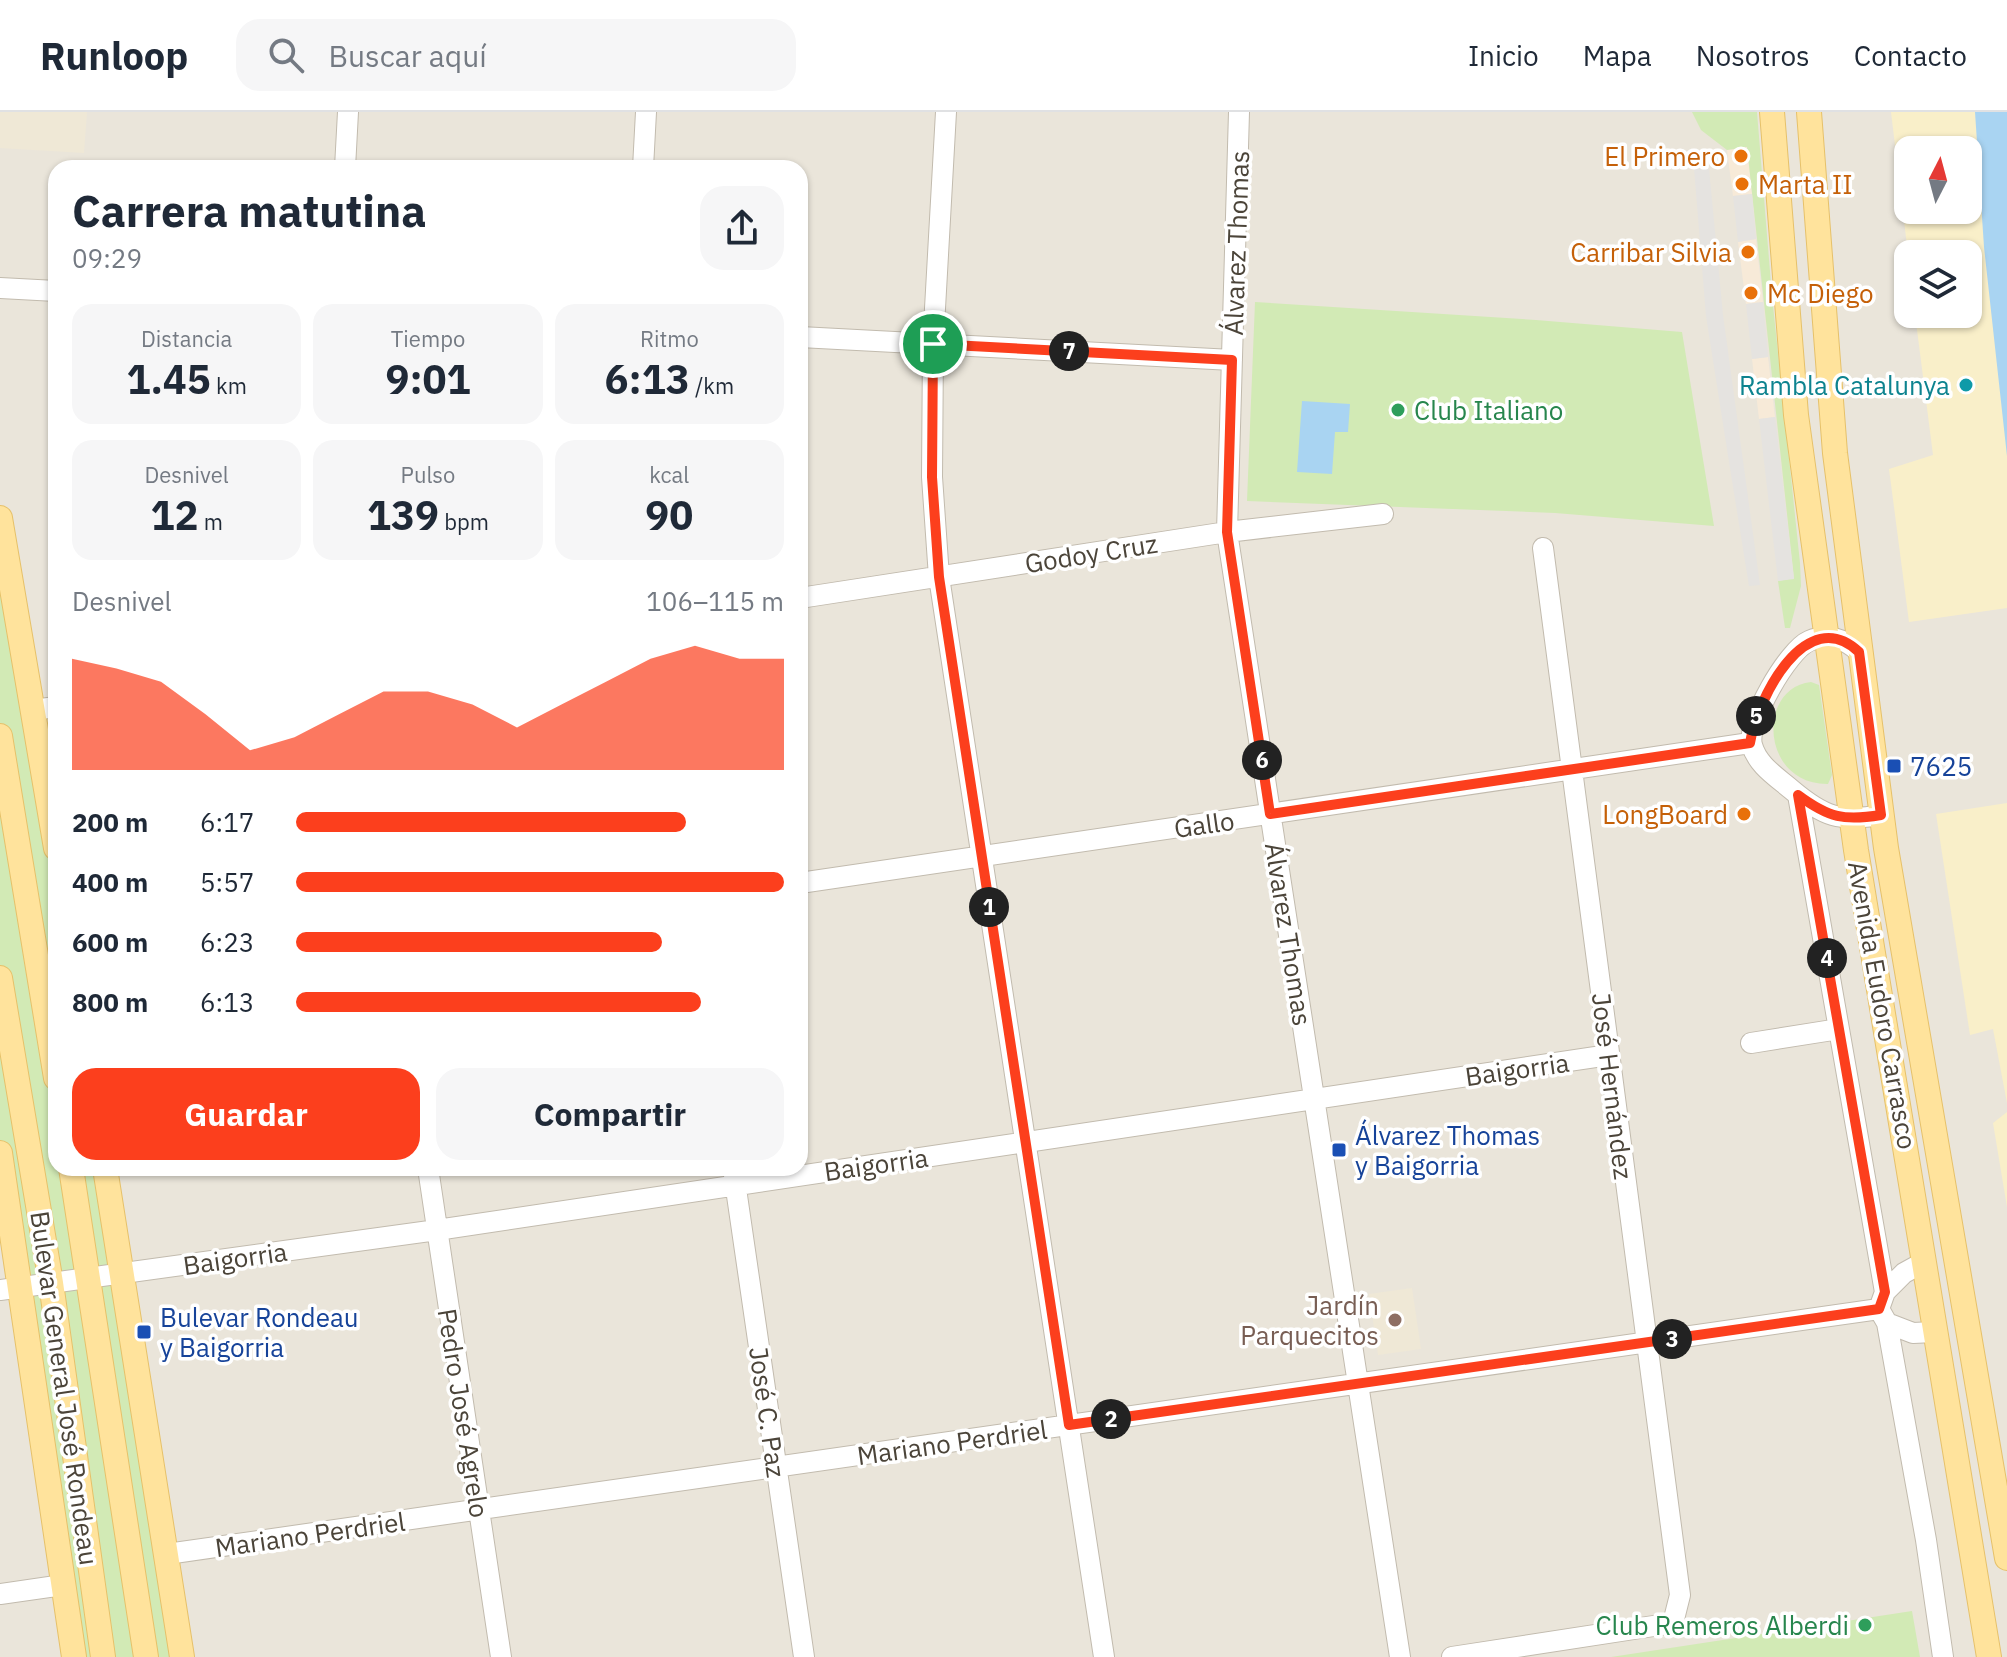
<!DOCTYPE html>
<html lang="es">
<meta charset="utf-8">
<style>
body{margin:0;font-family:"IBM Plex Sans",sans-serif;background:#f6f6f7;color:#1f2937;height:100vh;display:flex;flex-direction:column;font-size:30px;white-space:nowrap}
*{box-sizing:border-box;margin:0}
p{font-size:26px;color:#747a83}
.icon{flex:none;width:44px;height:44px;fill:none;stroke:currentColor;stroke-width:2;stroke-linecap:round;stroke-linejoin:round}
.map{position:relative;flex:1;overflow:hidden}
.details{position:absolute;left:48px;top:48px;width:760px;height:1016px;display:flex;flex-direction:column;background:#fff;border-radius:24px;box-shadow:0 2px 6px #0004}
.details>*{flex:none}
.needle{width:52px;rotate:6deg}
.fabs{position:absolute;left:1894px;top:24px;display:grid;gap:16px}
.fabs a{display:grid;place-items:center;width:88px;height:88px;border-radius:16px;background:#fff;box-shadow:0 2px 6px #0004;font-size:40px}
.pin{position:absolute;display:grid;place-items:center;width:68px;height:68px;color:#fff;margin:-34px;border:4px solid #fff;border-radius:50%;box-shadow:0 2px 8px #0007}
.km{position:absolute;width:40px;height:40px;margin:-20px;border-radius:50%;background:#222;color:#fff;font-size:22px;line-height:40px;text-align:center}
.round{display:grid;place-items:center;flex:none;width:84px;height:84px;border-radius:24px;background:#f6f6f7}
.headline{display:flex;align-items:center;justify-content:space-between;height:136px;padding:0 24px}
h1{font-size:44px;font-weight:700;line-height:60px}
.metrics{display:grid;grid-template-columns:repeat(3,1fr);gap:12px;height:136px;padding:8px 24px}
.metrics div{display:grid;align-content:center;border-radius:20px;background:#f6f6f7;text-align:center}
.metrics b{font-size:40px;font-weight:700}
.metrics small{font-size:22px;font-weight:400}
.metrics p{font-size:22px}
.chart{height:224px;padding:16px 24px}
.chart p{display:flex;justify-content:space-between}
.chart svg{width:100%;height:144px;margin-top:8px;fill:#fc3f1d;opacity:.7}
.primary-button{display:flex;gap:16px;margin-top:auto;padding:16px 24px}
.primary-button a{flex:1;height:92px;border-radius:24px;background:#fc3f1d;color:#fff;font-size:32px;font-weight:700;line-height:92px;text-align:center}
.primary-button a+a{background:#f6f6f7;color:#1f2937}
ul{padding:0 24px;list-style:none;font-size:26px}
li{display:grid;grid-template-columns:128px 96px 1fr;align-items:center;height:60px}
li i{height:20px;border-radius:10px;background:#fc3f1d}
header{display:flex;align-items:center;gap:48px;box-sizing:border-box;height:112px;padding:0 40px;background:#fff;border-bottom:2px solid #e0e1e3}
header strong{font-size:38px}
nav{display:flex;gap:44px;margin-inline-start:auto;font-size:28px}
.search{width:560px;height:72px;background:#f6f6f7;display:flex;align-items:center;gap:20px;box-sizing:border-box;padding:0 28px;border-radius:24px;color:#747a83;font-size:30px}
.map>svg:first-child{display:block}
</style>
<header>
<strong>Runloop</strong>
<div class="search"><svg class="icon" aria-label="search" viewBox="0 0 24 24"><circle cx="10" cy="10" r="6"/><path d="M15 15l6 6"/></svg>Buscar aquí</div>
<nav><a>Inicio</a><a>Mapa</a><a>Nosotros</a><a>Contacto</a></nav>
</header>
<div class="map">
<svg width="2007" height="1545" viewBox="0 0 2007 1545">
<rect width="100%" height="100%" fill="#f6f3ec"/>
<!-- residential -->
<path fill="#eae5da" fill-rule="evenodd" d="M0,0H1975L2007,344V1545H0ZM1908,38H1968V98H1908ZM56,56H800V1056H56ZM1908,142H1968V202H1908Z"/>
<!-- commercial -->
<path fill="#f7ead8" d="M1747,35L1752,82L1733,84L1727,38Z
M1756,127L1763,190L1746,192L1738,130Z
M1768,245L1775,305L1759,307L1752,247Z"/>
<!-- education -->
<path fill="#efe8d6" d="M0,0H87L84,41L0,36Z
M1412,1176L1421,1237L1378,1243L1369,1182Z"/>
<!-- green -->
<path fill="#d2eab5" d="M1692,0H1757L1772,184L1800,451L1801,474L1790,516H1785L1778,469L1794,466L1747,35L1727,38L1701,18Z
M1255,190L1536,208L1682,220L1714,414L1555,401L1247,389Z
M0,406L56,736V1056H105L182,1545H74L0,1041Z
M1811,570L1819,573L1832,663L1828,672C1761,673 1756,576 1811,570Z
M1912,1499L1920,1545H1611Z"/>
<!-- sand -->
<path fill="#f9efc9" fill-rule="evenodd" d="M1891,0H2007V496L1909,510L1889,357L1933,343L1915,202H1968V142H1908ZM1908,38H1968V98H1908Z
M2007,691V991L1993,917L1970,923L1936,702Z
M2007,1000V1095L1993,1011Z"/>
<!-- parking -->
<path fill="#e5e3e0" d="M1694,56L1709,57L1723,203L1760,473L1749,474L1729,350L1706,204Z
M1752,82L1756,127L1738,130L1733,84Z
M1763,190L1768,245L1752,247L1746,192Z
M1775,305L1794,467L1778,469L1759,307Z"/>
<!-- water -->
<path fill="#a9d4f2" d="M1975,0H2007V344L1984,135Z
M1302,289L1350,292L1348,320H1335L1332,362L1297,360Z"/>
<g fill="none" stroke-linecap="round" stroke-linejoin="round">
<!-- minor casing -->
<g stroke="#c2bbae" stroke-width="22">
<path id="minor" d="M946,0L933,232L932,365L939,465L1104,1545
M1239,0L1227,420L1400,1545
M345,56L348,0
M643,56L646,0
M0,176L56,179
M800,225L1232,248
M800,486L1227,420L1383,402
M1859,540C1846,527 1827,521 1809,529C1788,538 1746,611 1752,633C1757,653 1777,665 1792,678C1824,705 1840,710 1881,703
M33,598L56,595
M1798,683L1885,1180L1879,1197L1887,1211L1926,1428L1943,1545
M800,771L1750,631
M1751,931L1839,917
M428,1056L501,1545
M733,1056L804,1545
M0,1178L437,1118L1609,943
M1885,1180L1904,1161L1924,1150
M1887,1211L1913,1221L1934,1220
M167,1442L1879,1197
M0,1482L63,1473
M1452,1545L1673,1511L1680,1483L1543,436"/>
</g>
<!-- major casing -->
<g stroke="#e6c16a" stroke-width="26">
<path id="major" d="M1772,0L1796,303L1856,738L1989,1545
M1809,0L1835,341L1886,736L2007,1446
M0,406L56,736
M0,624L56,966
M0,866L51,1171L103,1545
M0,1041L74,1545
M71,1056L146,1545
M105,1056L182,1545"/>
</g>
<!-- minor -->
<use href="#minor" stroke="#fff" stroke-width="20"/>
<!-- major -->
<use href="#major" stroke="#ffe39c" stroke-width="24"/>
</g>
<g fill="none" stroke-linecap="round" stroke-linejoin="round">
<!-- route casing -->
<g stroke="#fff" stroke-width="16">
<path id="route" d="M933,232L1232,248L1227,420L1270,702L1750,631C1757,587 1806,490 1859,540L1881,703C1844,709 1829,706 1798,683L1885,1180L1879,1197L1069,1313L939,465L932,365Z"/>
</g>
<!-- route -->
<use href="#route" stroke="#fc3f1d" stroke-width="10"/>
</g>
<!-- markers -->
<g fill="#e8710a" stroke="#fff" stroke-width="3">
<circle cx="1741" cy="44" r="8"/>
<circle cx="1742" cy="72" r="8"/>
<circle cx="1748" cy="140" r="8"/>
<circle cx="1751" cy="181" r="8"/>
<circle cx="1744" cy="702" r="8"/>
</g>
<circle fill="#0f9aa8" stroke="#fff" stroke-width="3" cx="1966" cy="273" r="8"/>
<g fill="#2e9e5b" stroke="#fff" stroke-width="3">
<circle cx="1398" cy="298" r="8"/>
<circle cx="1865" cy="1513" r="8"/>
</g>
<g fill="#1a4fb4" stroke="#fff" stroke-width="3">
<rect x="1886" y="646" width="16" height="16" rx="4"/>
<rect x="1331" y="1030" width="16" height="16" rx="4"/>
<rect x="136" y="1212" width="16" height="16" rx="4"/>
</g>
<circle fill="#8d6e63" stroke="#fff" stroke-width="3" cx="1395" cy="1208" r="8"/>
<g text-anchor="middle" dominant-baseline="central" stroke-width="7" stroke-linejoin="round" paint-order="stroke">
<!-- food labels -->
<g font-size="26" fill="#c56008" stroke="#fff" text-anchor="end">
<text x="1725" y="44">El Primero</text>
<text x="1758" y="72" text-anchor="start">Marta II</text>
<text x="1732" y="140">Carribar Silvia</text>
<text x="1767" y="181" text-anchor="start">Mc Diego</text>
<text x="1728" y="702">LongBoard</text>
</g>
<!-- street labels -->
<g font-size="26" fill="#4b4439" stroke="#fff">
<text transform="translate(1236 131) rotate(-88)">Álvarez Thomas</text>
<text transform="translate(1091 441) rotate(-9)">Godoy Cruz</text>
<text transform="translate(1204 712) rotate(-8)">Gallo</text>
<text transform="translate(1289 822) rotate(81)">Álvarez Thomas</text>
<text transform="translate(1883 893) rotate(80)">Avenida Eudoro Carrasco</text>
<text transform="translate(1517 957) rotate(-8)">Baigorria</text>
<text transform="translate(1613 974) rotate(83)">José Hernández</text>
<text transform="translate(876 1052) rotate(-8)">Baigorria</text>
<text transform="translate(235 1146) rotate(-8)">Baigorria</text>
<text transform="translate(65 1276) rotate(82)">Bulevar General José Rondeau</text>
<text transform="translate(768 1300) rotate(82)">José C. Paz</text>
<text transform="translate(464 1301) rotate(81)">Pedro José Agrelo</text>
<text transform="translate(952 1330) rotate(-8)">Mariano Perdriel</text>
<text transform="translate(310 1422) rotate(-8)">Mariano Perdriel</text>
</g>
<!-- culture labels -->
<g font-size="26" fill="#0d838f" stroke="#fff" text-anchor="end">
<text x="1950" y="273">Rambla Catalunya</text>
</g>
<!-- leisure labels -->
<g font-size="26" fill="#27864d" stroke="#fff" text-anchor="start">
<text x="1414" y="298">Club Italiano</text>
<text x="1849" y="1513" text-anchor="end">Club Remeros Alberdi</text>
</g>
<!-- transit labels -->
<g font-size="26" fill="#164399" stroke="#fff" text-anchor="start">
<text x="1910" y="654">7625</text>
<text x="1355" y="1023">Álvarez Thomas<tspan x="1355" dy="30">y Baigorria</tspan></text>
<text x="160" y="1205">Bulevar Rondeau<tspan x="160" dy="30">y Baigorria</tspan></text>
</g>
<!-- education labels -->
<g font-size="26" fill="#785e54" stroke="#fff" text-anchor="end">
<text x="1379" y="1193">Jardín<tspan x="1379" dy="30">Parquecitos</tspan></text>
</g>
</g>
</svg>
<div class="fabs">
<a><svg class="needle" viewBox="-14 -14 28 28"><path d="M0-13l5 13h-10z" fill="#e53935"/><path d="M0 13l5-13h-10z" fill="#747a83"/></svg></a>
<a><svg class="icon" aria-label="layers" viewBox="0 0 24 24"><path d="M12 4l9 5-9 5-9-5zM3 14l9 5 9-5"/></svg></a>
</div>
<div class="pin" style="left:933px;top:232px;background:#1e9e55"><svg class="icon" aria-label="arrive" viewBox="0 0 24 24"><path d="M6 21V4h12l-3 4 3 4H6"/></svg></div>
<b class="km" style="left:989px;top:795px">1</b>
<b class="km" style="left:1111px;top:1307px">2</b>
<b class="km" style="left:1672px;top:1227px">3</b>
<b class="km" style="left:1827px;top:846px">4</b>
<b class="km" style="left:1756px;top:604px">5</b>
<b class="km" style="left:1262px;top:648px">6</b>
<b class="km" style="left:1069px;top:239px">7</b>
<section class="details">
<div class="headline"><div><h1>Carrera matutina</h1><p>09:29</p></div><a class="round"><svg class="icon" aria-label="share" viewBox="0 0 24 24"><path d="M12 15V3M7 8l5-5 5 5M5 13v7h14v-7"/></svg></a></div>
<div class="metrics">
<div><p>Distancia</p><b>1.45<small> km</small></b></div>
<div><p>Tiempo</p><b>9:01</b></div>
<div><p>Ritmo</p><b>6:13<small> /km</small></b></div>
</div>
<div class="metrics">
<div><p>Desnivel</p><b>12<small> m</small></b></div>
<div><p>Pulso</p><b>139<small> bpm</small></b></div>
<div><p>kcal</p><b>90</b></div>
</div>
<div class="chart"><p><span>Desnivel</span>106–115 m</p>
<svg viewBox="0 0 160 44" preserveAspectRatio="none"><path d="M0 44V10L10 13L20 17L30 27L40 38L50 34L60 27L70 20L80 20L90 24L100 31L110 24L120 17L130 10L140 6L150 10L160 10V44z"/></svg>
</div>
<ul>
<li><b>200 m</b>6:17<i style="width:80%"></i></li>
<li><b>400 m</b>5:57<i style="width:100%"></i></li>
<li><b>600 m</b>6:23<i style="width:75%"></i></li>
<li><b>800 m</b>6:13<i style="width:83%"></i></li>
</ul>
<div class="primary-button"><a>Guardar</a><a>Compartir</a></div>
</section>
</div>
